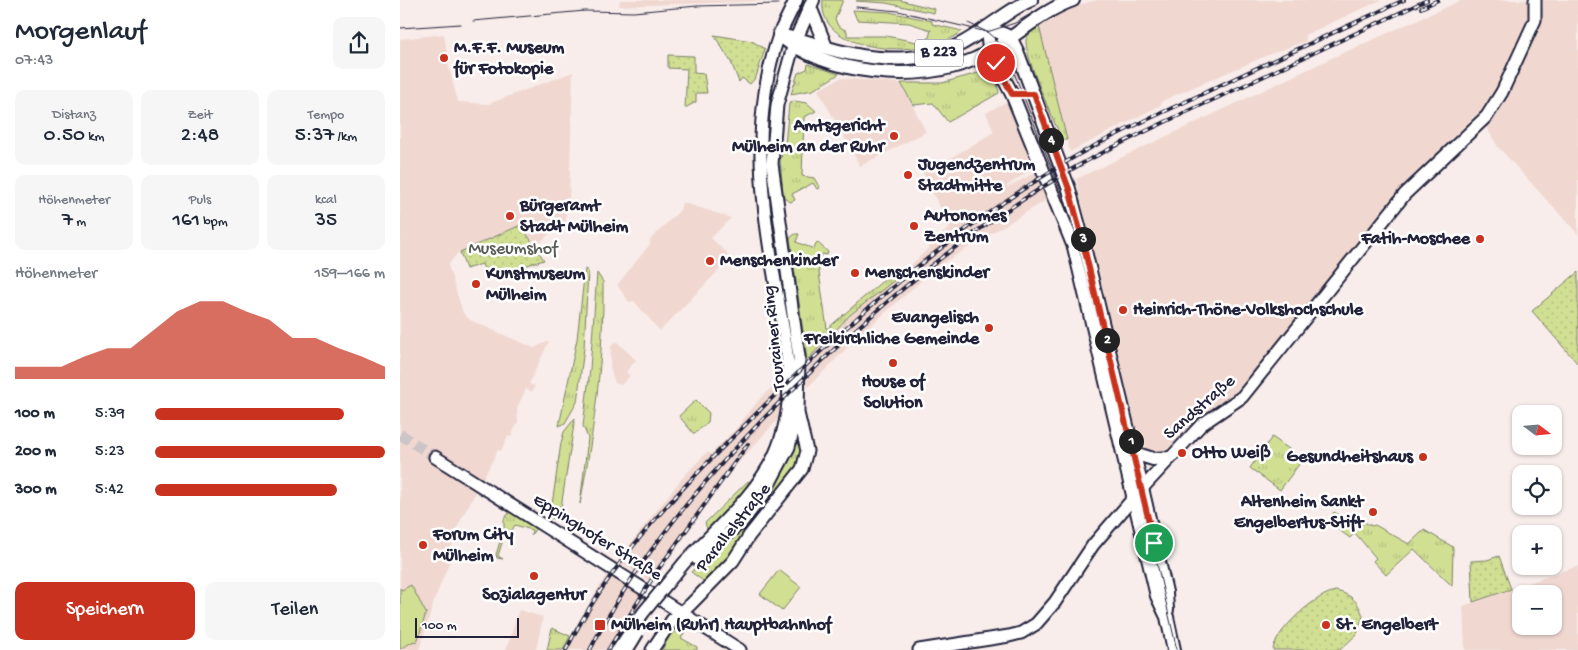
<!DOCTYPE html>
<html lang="de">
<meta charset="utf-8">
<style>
body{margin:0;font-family:"Gochi Hand",sans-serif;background:#f6f6f7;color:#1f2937;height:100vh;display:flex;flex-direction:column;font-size:19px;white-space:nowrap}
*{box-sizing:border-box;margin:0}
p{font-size:16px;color:#747a83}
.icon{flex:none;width:28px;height:28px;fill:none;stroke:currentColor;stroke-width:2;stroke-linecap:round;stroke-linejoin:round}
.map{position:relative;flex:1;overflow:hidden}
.drawer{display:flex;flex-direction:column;background:#fff;width:400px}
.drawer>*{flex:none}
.needle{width:32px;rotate:106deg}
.tools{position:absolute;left:1112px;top:405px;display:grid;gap:10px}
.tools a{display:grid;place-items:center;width:50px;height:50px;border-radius:10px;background:#fff;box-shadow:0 1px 4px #0004;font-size:25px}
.scale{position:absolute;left:15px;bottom:12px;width:104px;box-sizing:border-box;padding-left:5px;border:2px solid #22223b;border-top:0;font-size:14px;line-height:18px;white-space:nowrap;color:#22223b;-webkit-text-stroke:4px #fff;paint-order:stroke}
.pin{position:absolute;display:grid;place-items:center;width:42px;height:42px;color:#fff;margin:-21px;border:2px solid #fff;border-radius:50%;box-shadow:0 1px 5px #0007}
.km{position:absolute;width:25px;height:25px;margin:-12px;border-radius:50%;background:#222;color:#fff;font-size:14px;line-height:25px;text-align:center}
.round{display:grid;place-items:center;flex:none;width:52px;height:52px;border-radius:10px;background:#f6f6f7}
.headline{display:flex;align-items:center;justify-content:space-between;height:85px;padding:0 15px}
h1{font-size:28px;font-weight:600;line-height:38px}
.stats{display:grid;grid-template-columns:repeat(3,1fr);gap:8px;height:85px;padding:5px 15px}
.stats div{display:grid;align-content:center;border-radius:10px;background:#f6f6f7;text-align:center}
.stats b{font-size:21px;font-weight:600}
.stats small{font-size:14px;font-weight:400}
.stats p{font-size:14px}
.chart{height:140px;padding:10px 15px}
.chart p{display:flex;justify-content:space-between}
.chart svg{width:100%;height:90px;margin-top:5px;fill:#c8321e;opacity:.7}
.action{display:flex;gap:10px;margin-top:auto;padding:10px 15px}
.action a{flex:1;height:58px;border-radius:10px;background:#c8321e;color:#fff;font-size:20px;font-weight:600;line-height:58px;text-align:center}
.action a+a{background:#f6f6f7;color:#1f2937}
ul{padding:0 15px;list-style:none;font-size:16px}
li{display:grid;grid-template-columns:80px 60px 1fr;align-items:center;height:38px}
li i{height:12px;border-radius:6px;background:#c8321e}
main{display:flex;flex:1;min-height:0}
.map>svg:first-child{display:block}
</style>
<main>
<section class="drawer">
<div class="headline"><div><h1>Morgenlauf</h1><p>07:43</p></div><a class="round"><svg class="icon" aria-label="share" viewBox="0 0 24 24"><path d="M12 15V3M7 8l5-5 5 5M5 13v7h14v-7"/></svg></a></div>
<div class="stats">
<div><p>Distanz</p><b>0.50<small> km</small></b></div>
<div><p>Zeit</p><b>2:48</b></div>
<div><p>Tempo</p><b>5:37<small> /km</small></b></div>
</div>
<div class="stats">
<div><p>Höhenmeter</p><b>7<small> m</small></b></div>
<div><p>Puls</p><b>161<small> bpm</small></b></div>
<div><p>kcal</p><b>35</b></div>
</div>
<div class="chart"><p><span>Höhenmeter</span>159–166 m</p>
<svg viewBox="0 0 160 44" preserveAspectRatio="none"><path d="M0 44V38L10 38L20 38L30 33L40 29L50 29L60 20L70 11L80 6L90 6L100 11L110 15L120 24L130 24L140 29L150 33L160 38V44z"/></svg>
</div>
<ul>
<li><b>100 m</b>5:39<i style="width:82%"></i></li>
<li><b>200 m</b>5:23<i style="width:100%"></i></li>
<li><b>300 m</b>5:42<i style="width:79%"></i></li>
</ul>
<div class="action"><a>Speichern</a><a>Teilen</a></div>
</section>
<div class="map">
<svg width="1178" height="650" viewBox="0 0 1178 650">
<defs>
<pattern id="grass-tufts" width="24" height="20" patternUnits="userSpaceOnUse" patternTransform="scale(1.25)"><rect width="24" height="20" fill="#d1df93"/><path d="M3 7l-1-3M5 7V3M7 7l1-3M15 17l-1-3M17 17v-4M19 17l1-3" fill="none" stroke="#b3bf80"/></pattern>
<pattern id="park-dots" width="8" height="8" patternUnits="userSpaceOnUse" patternTransform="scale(1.25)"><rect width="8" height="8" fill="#d1df93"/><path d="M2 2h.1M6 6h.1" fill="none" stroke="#b3bf80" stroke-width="1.8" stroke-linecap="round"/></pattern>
</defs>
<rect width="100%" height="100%" fill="#f8edea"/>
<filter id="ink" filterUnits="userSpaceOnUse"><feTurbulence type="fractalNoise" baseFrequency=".02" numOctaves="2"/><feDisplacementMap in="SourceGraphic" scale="10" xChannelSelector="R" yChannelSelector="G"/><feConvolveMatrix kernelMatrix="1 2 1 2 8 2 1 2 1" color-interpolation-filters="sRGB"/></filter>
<g filter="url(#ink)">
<!-- built -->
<path fill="#f0d8d1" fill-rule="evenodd" d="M220,0H364V1L219,6Z
M698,0H981L905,35L906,41L875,52L762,101L761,105L670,152L639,26L669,7Z
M1062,0H1178V234L1098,147L1078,113L1046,144L849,379L812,416L787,428L763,454L740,452L676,179L934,57Z
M44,34L49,68L58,102L88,104L173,72L169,203L166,205V221L155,228L137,246L121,225L58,253L48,265L63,313L70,320L134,348L149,341L129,384L135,386L132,392L126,389L117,408L118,422L111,437L108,436L101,451L98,450L53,535L50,561L35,598L19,650H0V39Z
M440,78L501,83L526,132L460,166L418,90Z
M604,103H607L634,167L607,186L608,187L636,172L648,199L538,266L460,335L407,388V360L450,315L502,274L550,227L522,172L549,159L594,132L586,113Z
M282,202L331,218L311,238L328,254L324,265L260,331L234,301L229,302L217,285L251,243L249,241L280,210Z
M216,341L236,360L226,372L230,376L221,385L215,383L210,367L211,346Z
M381,380L384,381L381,416L337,464L307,502L252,583L217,561L283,477L307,452L311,454L334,431L362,396Z
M1178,566V650H1065L1063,606ZM1121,594H1154V626H1121Z
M207,574L244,597L212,650H163Z
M119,610L143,617L136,650H106Z"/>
<!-- grass -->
<path fill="url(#grass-tufts)" stroke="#7a8067" d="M423,0H443L435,19L438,26L447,31V36H486L527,44L531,30L509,23L457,20L453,10L489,12L532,21V24L562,31C531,60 416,56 423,0Z
M459,0H499L535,9L534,13L486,3L456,1Z
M639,26L667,140H662C654,120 625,59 626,40C627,35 635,29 639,26Z
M408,64L439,74L413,90L391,94L398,73L407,69Z
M585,71L596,80L599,93L548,122L533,103L513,105L501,83H542Z
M394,101L407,103L416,111L404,117L402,176L414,178L420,188L417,189L413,183L392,194L395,200L390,202L384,198L383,193L380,160L385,145L389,104Z
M395,234H399L396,242L414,249L417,242L428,252L427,255L422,254L418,265L427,329L493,272L501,275L450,315L407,360L390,238Z
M185,269L188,271L184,348L177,402L165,423L159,426L177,339Z
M197,273L203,282C204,356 194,431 180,504L188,438L183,426L190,369Z
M296,400L309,413L308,422L294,434L279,416Z
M175,418L159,520L150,518L161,443L164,432Z
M398,429L402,441L401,461L328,561L306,583L291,572C313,548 339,529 361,505C380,485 390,456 398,429Z
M872,437L903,459L880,490L850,468Z
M348,481L350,484L308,531L305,523Z
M110,512L136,528L131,535L132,530L115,525L111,531L106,529L98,556L103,559L97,558L96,555L104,528V519Z
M934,512L961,527L964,522L972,526L975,525L1009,544L1024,530L1053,547L1052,586L1014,549L986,575L973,561L976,558L955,533L950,538L928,522Z
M279,626L286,630L281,638L297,647V650H262L271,633Z
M152,628L170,636L163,650H147Z"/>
<!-- park -->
<path fill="url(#park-dots)" stroke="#7a8067" d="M314,35L352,41L365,49L356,77L350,84L342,78L339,82L331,62Z
M268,55L294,56V73L304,74L307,93H296V102L285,108L287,69L268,68Z
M121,225L144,260L104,272L101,269L92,275L90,272L86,274L82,264L66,269L60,252Z
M1178,272V364L1132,311Z
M1099,556L1111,589L1073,602L1071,561L1087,560Z
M936,591C952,595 958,601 963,616L957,634L940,650H873C875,631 917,593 936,591Z"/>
<!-- pitch -->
<path fill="#d1df93" stroke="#7a8067" d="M379,570L401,587L382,611L360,594Z
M11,585L26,613L17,642L14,641L0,649V588L2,590Z"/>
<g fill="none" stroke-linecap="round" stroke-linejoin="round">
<!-- secondary-tunnel -->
<path stroke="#cdc4c7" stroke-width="11" stroke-dasharray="11 5.5" stroke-linecap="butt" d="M0,434L35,457"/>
<!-- secondary casing -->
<g stroke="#22223b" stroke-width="15">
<path id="secondary" d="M35,457L340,650
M297,559L341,523L364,494L389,447L398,412L399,357L372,164L377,105L393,47
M284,563C313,531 356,495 374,456C399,402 387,349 377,293C362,206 349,121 379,35
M252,650L272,620L290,605L333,561L349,536L402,469L407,451L398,413
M519,650L609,636L621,633L636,624L655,602L693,545L736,495L801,425L842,397L1005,194L1087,116L1102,92L1135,20V0"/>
</g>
<!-- primary casing -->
<g stroke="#22223b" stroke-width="16">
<path id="primary" d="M410,7L426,47
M587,27L589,51L612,94L674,247L757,596L767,617L774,650
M587,27L610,37L617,51L669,189L680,230L742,488L766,592L767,610
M379,35C427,75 519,84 575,59C611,43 636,13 673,0
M379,35L396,0
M382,36C406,40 428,50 452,54C485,61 526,61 557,46C583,34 603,12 631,0
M394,44L413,0
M734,453L753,459L770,458"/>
</g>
<!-- secondary -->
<use href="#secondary" stroke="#fff" stroke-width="11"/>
<!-- primary -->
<use href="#primary" stroke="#fff" stroke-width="12"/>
<!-- tram -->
<path stroke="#22223b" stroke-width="1" d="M456,7L498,11L587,32L615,23L655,0
M73,21L185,11L234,12L297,6L378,4
M568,23L587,32L595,39L611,65L671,217L714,378L777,650
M0,28L61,24"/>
<!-- rail casing -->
<g stroke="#22223b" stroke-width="4">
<path id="rail" d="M1021,8L1038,0
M166,650C210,562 275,494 344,426C445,324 547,233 671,159C713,134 758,115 802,94C869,62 937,31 1004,0
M190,650C238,555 310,472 385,397C473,309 566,231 674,168C724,140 778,116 830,92C896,61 962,31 1027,0
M208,650L257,571L348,444"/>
</g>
<!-- rail -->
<use href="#rail" stroke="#fff" stroke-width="2" stroke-dasharray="5.5" stroke-linecap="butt"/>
<!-- secondary-bridge casing -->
<g stroke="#22223b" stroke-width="15" stroke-linecap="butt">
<path id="secondary-bridge" d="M218,650L243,613L284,563
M227,650L238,632"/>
</g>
<!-- secondary-bridge -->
<use href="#secondary-bridge" stroke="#fff" stroke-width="11"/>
</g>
</g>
<g fill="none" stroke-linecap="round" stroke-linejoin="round" filter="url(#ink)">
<!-- route casing -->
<g stroke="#fff" stroke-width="10">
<path id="route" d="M596,63L612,94H634L669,189L680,230L754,543"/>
</g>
<!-- route -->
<use href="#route" stroke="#c8321e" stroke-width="6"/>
</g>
<!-- markers -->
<g fill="#c8321e" stroke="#fff" stroke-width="2">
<circle cx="44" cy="58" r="5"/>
<circle cx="494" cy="136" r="5"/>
<circle cx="508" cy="175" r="5"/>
<circle cx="110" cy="216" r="5"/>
<circle cx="514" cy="226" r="5"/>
<circle cx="1080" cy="239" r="5"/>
<circle cx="310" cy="261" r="5"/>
<circle cx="455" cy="273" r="5"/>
<circle cx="76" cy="284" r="5"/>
<circle cx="723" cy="310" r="5"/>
<circle cx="589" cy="328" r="5"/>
<circle cx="493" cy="363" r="5"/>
<circle cx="782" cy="453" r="5"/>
<circle cx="1023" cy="457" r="5"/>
<circle cx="973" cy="512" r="5"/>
<circle cx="23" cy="545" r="5"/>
<circle cx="134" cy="576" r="5"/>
<rect x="194" y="619" width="12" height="12" rx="2.5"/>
<circle cx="926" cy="625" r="5"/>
</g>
<g text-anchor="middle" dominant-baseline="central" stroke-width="5" stroke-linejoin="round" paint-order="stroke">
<!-- shield labels -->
<rect fill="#fff" stroke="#646476" stroke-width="1" x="515" y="39.5" width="48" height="27" rx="4"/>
<g font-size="16" font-weight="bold" fill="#22223b">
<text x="539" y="53">B 223</text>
</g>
<!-- poi labels -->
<g font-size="18" font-weight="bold" fill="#22223b" stroke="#fff" text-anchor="start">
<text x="54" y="48">M.F.F. Museum<tspan x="54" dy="21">für Fotokopie</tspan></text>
<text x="484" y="126" text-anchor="end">Amtsgericht<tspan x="484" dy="21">Mülheim an der Ruhr</tspan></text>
<text x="518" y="165">Jugendzentrum<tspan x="518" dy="21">Stadtmitte</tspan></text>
<text x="120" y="206">Bürgeramt<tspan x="120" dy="21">Stadt Mülheim</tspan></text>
<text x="524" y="216">Autonomes<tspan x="524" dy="21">Zentrum</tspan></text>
<text x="1070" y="239" text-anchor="end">Fatih-Moschee</text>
<text x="320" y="261">Menschenkinder</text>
<text x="465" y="273">Menschenskinder</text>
<text x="86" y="274">Kunstmuseum<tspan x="86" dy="21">Mülheim</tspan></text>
<text x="733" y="310">Heinrich-Thöne-Volkshochschule</text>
<text x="579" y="318" text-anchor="end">Evangelisch<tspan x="579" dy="21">Freikirchliche Gemeinde</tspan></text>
<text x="493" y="382" text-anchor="middle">House of<tspan x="493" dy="21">Solution</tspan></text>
<text x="792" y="453">Otto Weiß</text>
<text x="1013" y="457" text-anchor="end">Gesundheitshaus</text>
<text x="963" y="502" text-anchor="end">Altenheim Sankt<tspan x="963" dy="21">Engelbertus-Stift</tspan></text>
<text x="33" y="535">Forum City<tspan x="33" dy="21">Mülheim</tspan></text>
<text x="134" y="595" text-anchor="middle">Sozialagentur</text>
<text x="211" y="625">Mülheim (Ruhr) Hauptbahnhof</text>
<text x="936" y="625">St. Engelbert</text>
</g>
<!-- park labels -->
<g font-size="18" fill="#575b55" stroke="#fff">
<text x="113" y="249">Museumshof</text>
</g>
<!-- street labels -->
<g font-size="18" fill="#22223b" stroke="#fff">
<text transform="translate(375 338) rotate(-96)">Tourainer Ring</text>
<text transform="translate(800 408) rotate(-41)">Sandstraße</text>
<text transform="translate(334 528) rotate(-51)">Parallelstraße</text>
<text transform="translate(197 538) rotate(32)">Eppinghofer Straße</text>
</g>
</g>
</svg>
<div class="tools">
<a><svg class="needle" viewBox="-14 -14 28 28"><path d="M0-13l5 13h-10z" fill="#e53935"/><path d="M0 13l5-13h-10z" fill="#747a83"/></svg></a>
<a><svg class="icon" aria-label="locate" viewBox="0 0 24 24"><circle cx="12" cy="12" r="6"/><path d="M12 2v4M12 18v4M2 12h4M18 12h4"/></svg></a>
<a>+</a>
<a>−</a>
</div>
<div class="scale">100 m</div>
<div class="pin" style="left:754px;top:543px;background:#1e9e55"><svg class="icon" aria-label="arrive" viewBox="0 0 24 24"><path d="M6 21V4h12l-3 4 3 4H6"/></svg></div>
<div class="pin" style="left:596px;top:63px;background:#d93025"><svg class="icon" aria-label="check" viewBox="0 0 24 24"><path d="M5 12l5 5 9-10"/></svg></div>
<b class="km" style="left:731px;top:441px">1</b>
<b class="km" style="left:707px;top:340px">2</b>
<b class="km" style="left:683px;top:239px">3</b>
<b class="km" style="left:651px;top:140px">4</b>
</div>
</main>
